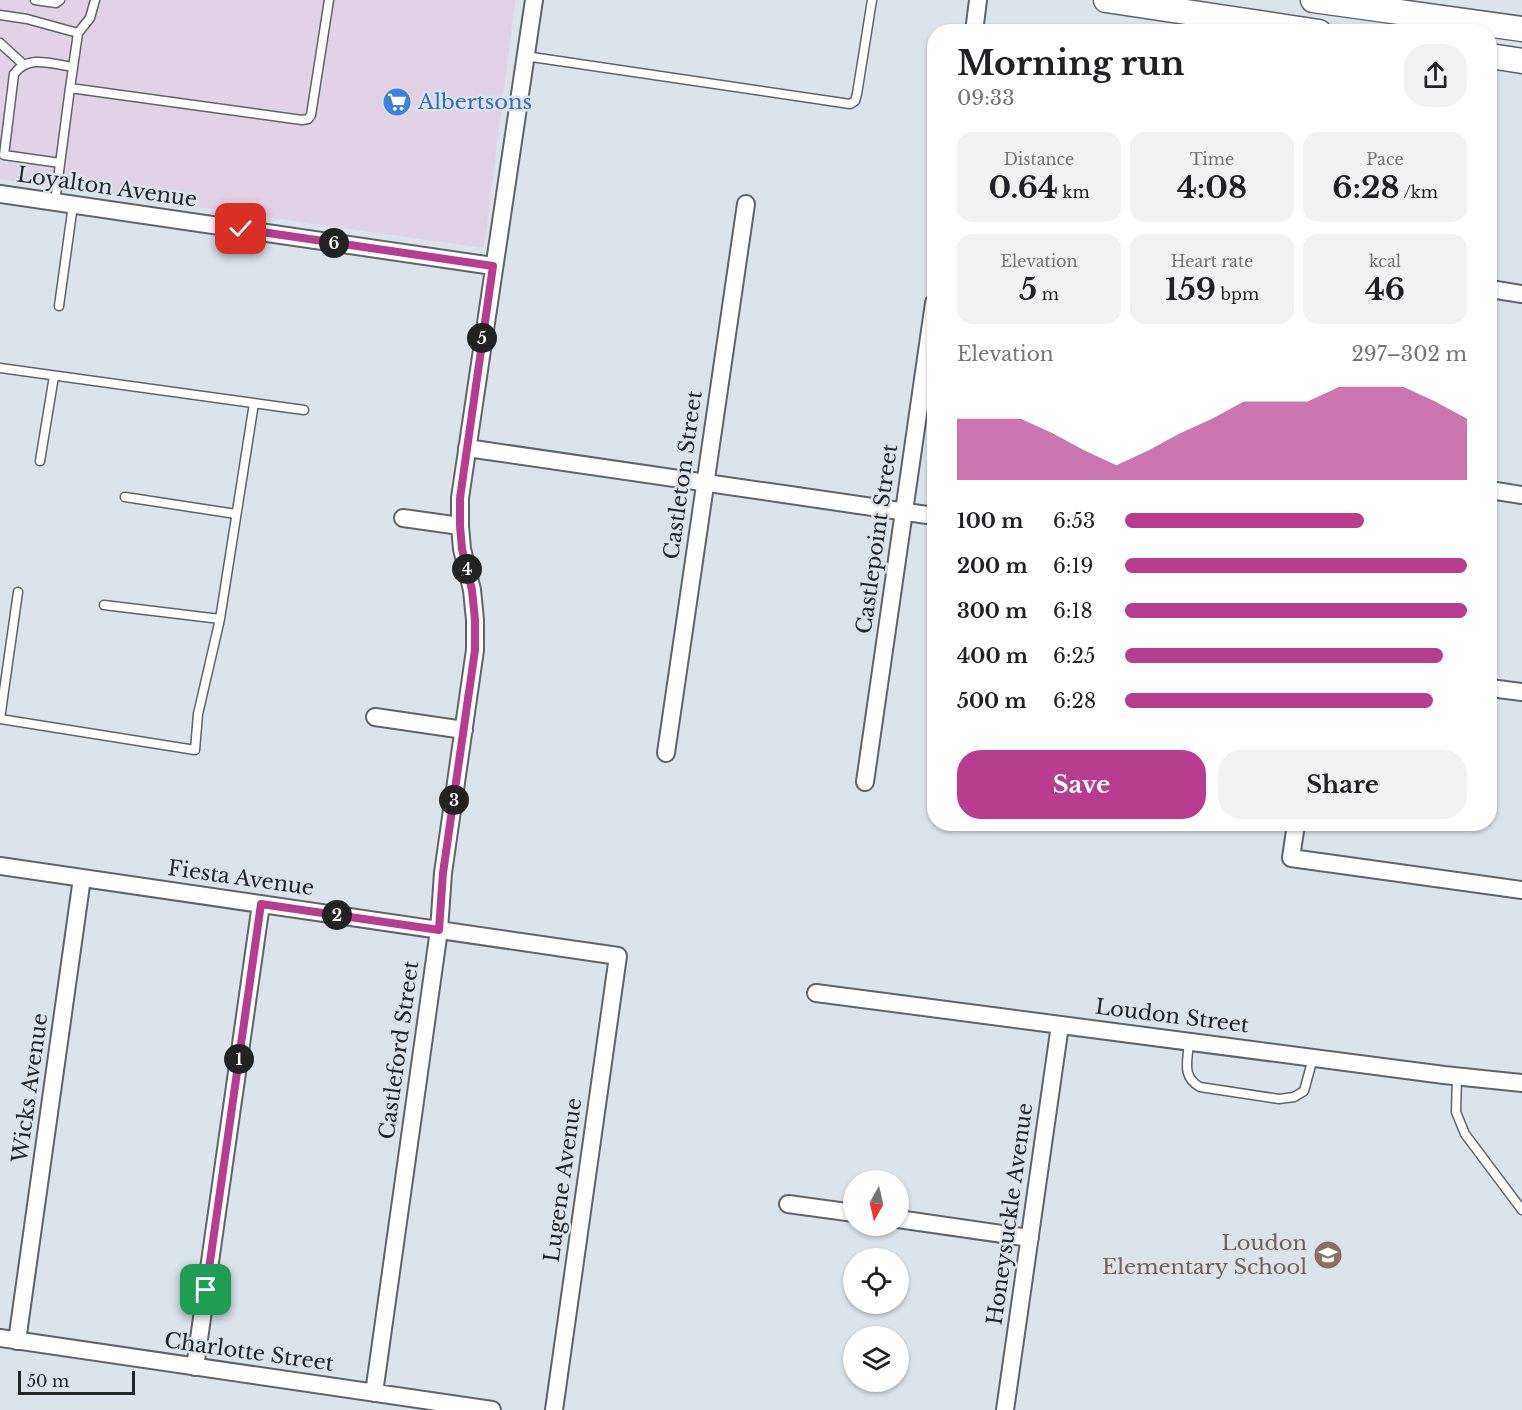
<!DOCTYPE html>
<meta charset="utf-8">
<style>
body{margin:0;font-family:"Libre Baskerville",serif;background:#f2f2f2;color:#202124;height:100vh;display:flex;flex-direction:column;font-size:22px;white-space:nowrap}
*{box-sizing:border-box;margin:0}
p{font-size:20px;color:#757577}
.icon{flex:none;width:33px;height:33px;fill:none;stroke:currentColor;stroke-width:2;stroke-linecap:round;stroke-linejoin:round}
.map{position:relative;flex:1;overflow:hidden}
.side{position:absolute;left:927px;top:24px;width:570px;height:807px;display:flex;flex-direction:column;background:#fff;border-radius:24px;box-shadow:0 2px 4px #0004}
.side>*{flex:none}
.needle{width:39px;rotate:188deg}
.fabs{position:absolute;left:843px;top:1170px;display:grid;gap:12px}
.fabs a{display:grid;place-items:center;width:66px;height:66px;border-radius:50%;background:#fff;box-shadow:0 2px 4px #0004;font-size:30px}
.scale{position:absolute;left:18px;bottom:15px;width:117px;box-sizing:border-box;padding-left:6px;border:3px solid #222528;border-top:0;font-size:16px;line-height:21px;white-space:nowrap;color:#222528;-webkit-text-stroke:4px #dbe3eb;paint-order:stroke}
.pin{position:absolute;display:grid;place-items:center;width:51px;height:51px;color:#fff;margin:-26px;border-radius:12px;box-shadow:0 3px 9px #0006}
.km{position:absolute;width:30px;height:30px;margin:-15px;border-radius:50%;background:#222;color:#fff;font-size:16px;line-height:30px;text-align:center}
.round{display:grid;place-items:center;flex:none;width:63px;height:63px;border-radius:24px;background:#f2f2f2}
.summary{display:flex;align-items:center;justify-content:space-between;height:102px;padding:0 30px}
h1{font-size:33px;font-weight:700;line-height:45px}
.metrics{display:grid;grid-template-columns:repeat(3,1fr);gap:9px;height:102px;padding:6px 30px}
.metrics div{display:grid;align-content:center;border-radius:15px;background:#f2f2f2;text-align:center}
.metrics b{font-size:30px;font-weight:700}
.metrics small{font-size:16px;font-weight:400}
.metrics p{font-size:16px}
.chart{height:168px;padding:12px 30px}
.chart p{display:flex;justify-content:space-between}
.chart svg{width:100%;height:108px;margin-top:6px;fill:#b73d8f;opacity:.7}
.button{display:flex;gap:12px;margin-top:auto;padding:12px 30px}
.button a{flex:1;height:69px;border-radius:24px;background:#b73d8f;color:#fff;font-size:24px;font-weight:700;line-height:69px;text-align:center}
.button a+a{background:#f2f2f2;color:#202124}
ul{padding:0 30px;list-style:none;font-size:20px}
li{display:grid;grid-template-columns:96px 72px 1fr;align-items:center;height:45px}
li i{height:15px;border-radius:8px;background:#b73d8f}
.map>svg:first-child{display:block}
</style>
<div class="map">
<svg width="1522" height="1410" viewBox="0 0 1522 1410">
<rect width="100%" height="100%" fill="#dbe3eb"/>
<!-- industrial -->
<path fill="#e1d2e5" d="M0,0H515L484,248L0,179Z"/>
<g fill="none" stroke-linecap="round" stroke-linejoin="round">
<!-- lane casing -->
<g stroke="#5d646b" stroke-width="11">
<path id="lane" d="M35,0L56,3L60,0
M0,15L27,19L78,33L70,88L302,120L308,119L311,115L329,0
M78,33L90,18L95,0
M0,43L23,64
M525,56L850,104L855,101L857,94L872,0
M60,163L4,155L14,74C28,54 52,64 73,67
M55,202L70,88
M59,306L73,205
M0,368L304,410
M40,461L54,376
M125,497L236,514
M104,605L220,619
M0,719L195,750L198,714L220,619L254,403
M0,719L18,592
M1189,1041C1188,1061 1181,1076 1200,1087L1279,1099L1294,1097L1304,1091L1313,1058
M1457,1077L1456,1112L1465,1134L1522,1210"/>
</g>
<!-- street casing -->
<g stroke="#5d646b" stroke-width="20">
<path id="street" d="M974,32L978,0
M0,194L493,266
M1490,289L1522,294
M467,448L934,516
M1490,490L1522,495
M403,518L460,526
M1490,688L1522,692
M375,717L464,730
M666,753L746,204
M865,782L934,303
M1296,824L1291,858L1522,890
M0,866L618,956L554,1410
M816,993L1444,1075L1522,1083
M788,1204L854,1213
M898,1219L1030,1238
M0,1338L492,1410
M17,1341L82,878
M195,1367L261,904
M374,1393L439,930L443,873L475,650V620L472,590L462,549L460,526V498L534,0
M1005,1410L1060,1025"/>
</g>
<!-- secondary casing -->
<g stroke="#5d646b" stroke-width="27">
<path id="secondary" d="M1106,0L1319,32
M1313,0L1522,29
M1490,56L1522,61"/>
</g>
<!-- lane -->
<use href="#lane" stroke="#fff" stroke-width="8"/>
<!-- street -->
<use href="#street" stroke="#fff" stroke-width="16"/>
<!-- secondary -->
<use href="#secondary" stroke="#fff" stroke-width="24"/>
</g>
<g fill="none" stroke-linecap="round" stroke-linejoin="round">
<!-- route casing -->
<g stroke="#fff" stroke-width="12">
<path id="route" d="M206,1290L261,904L439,930L443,873L475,650V620L472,590L462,549L460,526V498L493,266L241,229"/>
</g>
<!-- route -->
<use href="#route" stroke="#b73d8f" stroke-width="8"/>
</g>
<!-- icons -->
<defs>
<g id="supermarket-disc" transform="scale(1.5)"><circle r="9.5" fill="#3f7fe0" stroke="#dbe3eb"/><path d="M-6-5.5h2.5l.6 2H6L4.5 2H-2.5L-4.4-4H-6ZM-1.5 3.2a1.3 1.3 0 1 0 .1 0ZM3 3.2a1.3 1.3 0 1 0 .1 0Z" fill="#fff"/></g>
<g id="school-disc" transform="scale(1.5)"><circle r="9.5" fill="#8d6e63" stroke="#dbe3eb"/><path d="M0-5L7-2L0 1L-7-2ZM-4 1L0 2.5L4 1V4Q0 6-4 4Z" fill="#fff"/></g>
</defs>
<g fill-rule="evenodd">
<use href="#supermarket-disc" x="397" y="102"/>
<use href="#school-disc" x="1328" y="1255"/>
</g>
<g text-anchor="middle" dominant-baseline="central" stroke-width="5" stroke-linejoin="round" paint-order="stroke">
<!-- shop labels -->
<g font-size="21" fill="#366cbe" stroke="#dbe3eb" text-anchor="start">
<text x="418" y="102">Albertsons</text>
</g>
<!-- street labels -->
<g font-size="21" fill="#222528" stroke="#dbe3eb">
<text transform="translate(107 187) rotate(8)">Loyalton Avenue</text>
<text transform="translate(683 475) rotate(-82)">Castleton Street</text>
<text transform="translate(877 539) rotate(-82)">Castlepoint Street</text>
<text transform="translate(241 878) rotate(8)">Fiesta Avenue</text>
<text transform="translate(1172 1016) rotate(7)">Loudon Street</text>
<text transform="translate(399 1050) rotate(-82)">Castleford Street</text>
<text transform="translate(30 1088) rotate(-82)">Wicks Avenue</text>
<text transform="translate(563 1180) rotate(-82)">Lugene Avenue</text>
<text transform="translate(1010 1214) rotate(-82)">Honeysuckle Avenue</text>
<text transform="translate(249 1352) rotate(8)">Charlotte Street</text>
</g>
<!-- education labels -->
<g font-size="21" fill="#785e54" stroke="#dbe3eb" text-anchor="end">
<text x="1307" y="1243">Loudon<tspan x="1307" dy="24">Elementary School</tspan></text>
</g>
</g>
</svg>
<div class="fabs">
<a><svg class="needle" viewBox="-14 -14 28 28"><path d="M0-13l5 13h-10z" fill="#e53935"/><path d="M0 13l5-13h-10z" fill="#757577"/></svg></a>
<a><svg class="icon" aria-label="locate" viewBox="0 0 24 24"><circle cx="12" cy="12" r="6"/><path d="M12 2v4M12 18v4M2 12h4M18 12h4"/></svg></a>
<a><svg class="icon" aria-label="layers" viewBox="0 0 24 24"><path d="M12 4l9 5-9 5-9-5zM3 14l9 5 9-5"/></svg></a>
</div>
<div class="scale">50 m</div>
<div class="pin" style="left:206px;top:1290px;background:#1e9e55"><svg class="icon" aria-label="arrive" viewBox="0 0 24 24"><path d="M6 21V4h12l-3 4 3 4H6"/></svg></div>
<div class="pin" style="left:241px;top:229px;background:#d93025"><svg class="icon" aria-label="check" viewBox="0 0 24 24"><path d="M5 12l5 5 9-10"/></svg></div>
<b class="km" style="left:239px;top:1059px">1</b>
<b class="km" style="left:337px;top:915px">2</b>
<b class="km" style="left:454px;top:800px">3</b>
<b class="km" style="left:467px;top:569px">4</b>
<b class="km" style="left:482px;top:338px">5</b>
<b class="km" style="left:334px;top:243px">6</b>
<section class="side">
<div class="summary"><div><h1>Morning run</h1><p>09:33</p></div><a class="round"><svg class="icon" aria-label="share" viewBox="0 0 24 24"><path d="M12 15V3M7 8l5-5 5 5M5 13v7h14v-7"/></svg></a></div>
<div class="metrics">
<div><p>Distance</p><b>0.64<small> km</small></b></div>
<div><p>Time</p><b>4:08</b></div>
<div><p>Pace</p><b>6:28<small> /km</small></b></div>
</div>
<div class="metrics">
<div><p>Elevation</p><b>5<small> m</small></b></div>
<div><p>Heart rate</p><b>159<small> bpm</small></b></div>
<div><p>kcal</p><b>46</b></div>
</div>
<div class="chart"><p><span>Elevation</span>297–302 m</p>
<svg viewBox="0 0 160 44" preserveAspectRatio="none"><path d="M0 44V19L10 19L20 19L30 25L40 32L50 38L60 32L70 25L80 19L90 12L100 12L110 12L120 6L130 6L140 6L150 12L160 19V44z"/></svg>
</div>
<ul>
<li><b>100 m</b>6:53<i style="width:70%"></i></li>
<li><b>200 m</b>6:19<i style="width:100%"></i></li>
<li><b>300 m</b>6:18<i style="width:100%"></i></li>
<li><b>400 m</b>6:25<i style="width:93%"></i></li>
<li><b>500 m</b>6:28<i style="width:90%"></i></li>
</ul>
<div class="button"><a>Save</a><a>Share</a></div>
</section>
</div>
